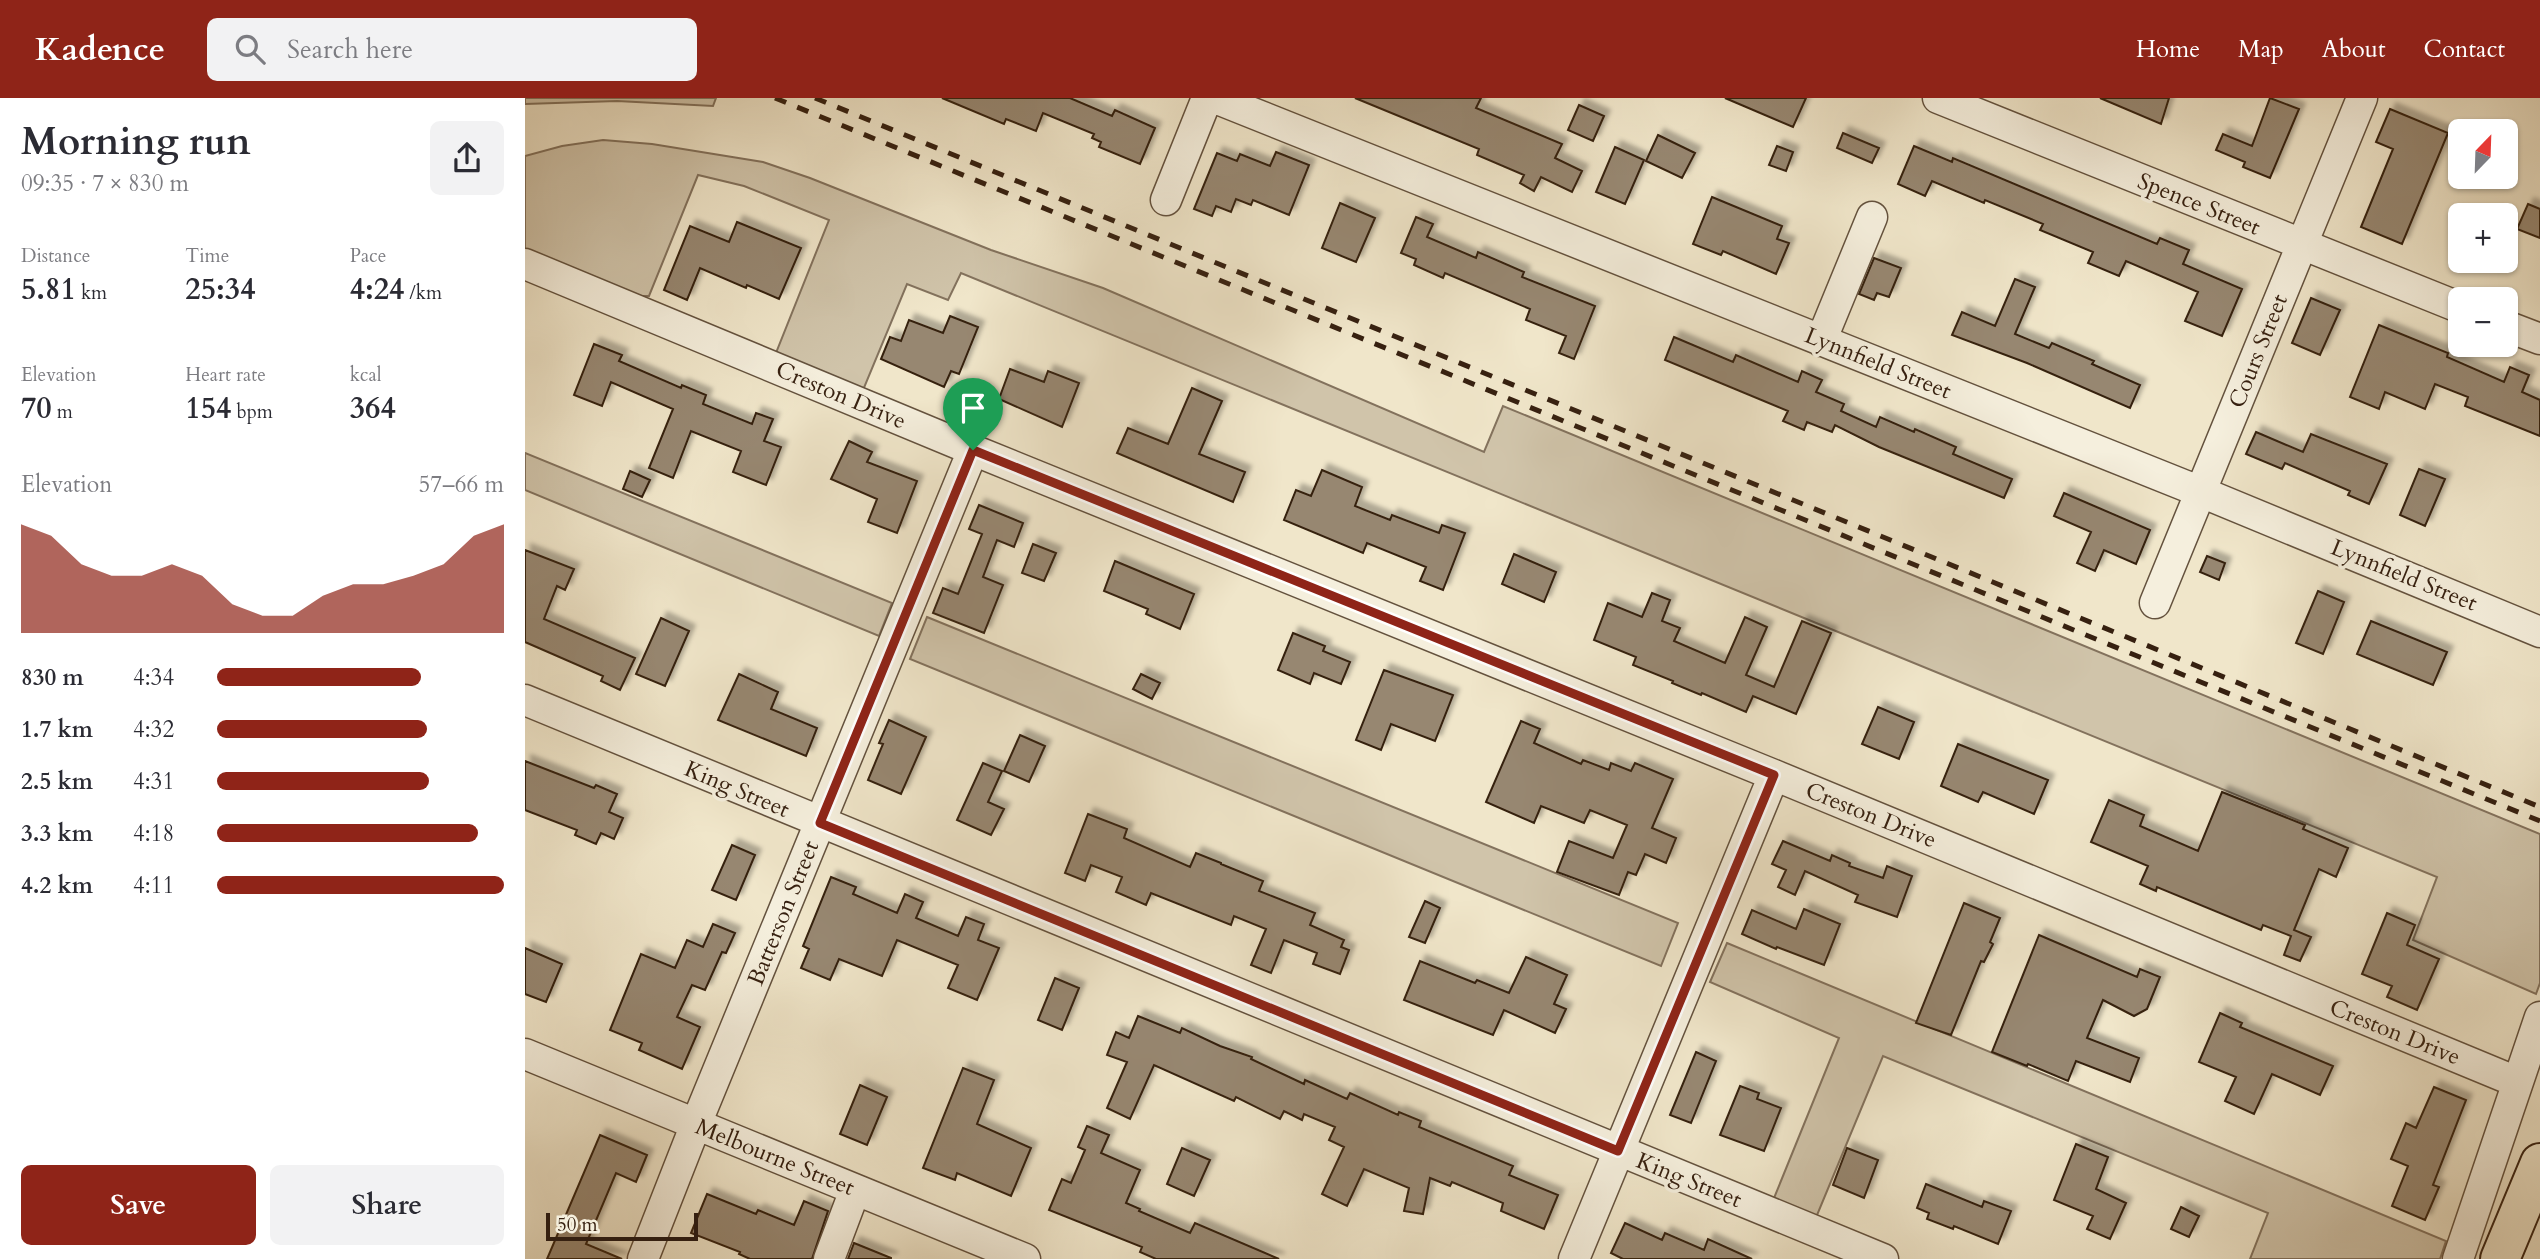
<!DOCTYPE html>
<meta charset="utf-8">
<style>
body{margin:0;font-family:Cardo,serif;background:#f2f2f3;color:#2b2b33;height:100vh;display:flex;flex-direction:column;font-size:26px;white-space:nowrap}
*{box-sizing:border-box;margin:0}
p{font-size:23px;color:#7c7c81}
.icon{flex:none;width:38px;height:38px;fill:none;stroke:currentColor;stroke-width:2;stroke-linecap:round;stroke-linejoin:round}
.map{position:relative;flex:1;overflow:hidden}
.sheet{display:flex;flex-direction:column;background:#fff;width:525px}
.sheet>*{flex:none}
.needle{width:46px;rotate:23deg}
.controls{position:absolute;left:1923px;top:21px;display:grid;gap:14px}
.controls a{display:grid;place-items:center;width:70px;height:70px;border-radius:10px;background:#fff;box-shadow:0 2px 5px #0004;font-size:35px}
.scale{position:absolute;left:21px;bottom:18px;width:152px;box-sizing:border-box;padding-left:7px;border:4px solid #362010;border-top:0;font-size:19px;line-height:24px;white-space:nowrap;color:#362010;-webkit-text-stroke:5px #f5efdd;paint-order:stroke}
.pin{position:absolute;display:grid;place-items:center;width:60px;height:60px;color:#fff;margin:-72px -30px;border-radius:50% 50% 50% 0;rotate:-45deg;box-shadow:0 0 7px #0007}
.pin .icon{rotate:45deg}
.round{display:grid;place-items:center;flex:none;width:74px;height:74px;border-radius:10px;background:#f2f2f3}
.summary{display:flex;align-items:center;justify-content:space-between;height:119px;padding:0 21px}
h1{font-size:38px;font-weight:700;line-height:52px}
.stats{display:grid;grid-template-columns:repeat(3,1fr);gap:10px;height:119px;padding:7px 21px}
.stats div{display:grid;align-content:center}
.stats b{font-size:30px;font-weight:700}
.stats small{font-size:19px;font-weight:400}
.stats p{font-size:19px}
.chart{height:196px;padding:14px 21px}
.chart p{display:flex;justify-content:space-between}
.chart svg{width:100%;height:126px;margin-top:7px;fill:#8f2418;opacity:.7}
.primary-button{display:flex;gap:14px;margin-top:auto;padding:14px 21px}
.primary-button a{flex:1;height:80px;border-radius:10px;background:#8f2418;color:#fff;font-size:28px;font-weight:700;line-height:80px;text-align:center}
.primary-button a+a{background:#f2f2f3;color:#2b2b33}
ul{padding:0 21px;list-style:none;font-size:23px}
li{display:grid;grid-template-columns:112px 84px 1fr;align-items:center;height:52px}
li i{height:18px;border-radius:9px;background:#8f2418}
header{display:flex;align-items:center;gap:42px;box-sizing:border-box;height:98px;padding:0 35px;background:#8f2418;color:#fff}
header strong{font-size:33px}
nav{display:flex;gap:38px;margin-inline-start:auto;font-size:24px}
.search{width:490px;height:63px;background:#f2f2f3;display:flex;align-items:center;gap:18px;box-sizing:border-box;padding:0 24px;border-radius:10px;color:#7c7c81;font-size:26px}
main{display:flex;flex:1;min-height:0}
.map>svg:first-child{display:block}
</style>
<header>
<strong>Kadence</strong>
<div class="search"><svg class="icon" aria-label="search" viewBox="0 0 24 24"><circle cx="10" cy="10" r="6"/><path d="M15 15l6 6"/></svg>Search here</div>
<nav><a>Home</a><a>Map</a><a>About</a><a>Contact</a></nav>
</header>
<main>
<section class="sheet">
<div class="summary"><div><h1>Morning run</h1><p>09:35 · 7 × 830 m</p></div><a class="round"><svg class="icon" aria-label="share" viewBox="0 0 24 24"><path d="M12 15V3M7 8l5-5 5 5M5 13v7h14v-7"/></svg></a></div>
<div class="stats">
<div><p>Distance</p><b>5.81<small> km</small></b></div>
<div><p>Time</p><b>25:34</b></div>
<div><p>Pace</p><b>4:24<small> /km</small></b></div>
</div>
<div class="stats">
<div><p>Elevation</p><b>70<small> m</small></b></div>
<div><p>Heart rate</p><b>154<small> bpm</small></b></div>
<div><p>kcal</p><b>364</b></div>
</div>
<div class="chart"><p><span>Elevation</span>57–66 m</p>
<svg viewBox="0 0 160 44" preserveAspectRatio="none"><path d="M0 44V6L10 10L20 20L30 24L40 24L50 20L60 24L70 34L80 38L90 38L100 31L110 27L120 27L130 24L140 20L150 10L160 6V44z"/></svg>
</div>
<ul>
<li><b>830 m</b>4:34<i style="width:71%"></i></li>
<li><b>1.7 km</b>4:32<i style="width:73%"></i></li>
<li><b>2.5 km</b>4:31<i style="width:74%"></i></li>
<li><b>3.3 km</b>4:18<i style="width:91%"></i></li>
<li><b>4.2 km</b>4:11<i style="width:100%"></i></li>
</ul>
<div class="primary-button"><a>Save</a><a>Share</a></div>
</section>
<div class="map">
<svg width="2015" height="1161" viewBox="0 0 2015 1161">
<defs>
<filter id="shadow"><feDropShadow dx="6" dy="-6" stdDeviation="2" flood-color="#0004"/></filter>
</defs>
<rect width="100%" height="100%" fill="#f0e6ca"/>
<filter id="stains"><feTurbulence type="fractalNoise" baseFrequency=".00286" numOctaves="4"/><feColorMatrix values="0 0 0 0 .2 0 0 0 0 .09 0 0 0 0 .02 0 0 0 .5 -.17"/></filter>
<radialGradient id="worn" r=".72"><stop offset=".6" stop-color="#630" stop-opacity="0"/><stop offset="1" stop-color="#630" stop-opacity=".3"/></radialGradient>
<!-- green -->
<path fill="#d0c4aa" stroke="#83725d" stroke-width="2" d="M0,0H191L188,8L92,3L0,6Z
M78,42L127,46L238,64L285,80L466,152L578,190L959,354L978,308L2015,736V885L2011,896L1888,842L1912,779L436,175L423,202L382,186L336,297L249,260L304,122L219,88L173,77L124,198H103L0,156V58L37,48Z
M0,355L367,505L354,538L0,392Z
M402,519L1153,825L1136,868L385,561Z
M1202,845L1921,1143L1915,1161H1725L1743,1115L1358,958L1290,1122L1247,1105L1314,940L1185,884Z"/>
<!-- building -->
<path fill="#978771" stroke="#362010" stroke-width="2" filter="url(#shadow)" d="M417,0H545L587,18L590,12L630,30L615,66L574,49L576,44L567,40L569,36L518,15L511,33L481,21L479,26Z
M830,0H956L951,10L1037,46L1030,60L1057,73L1047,94L1016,79L1009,93L995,85L999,77L952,57L954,51Z
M1200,0H1281L1268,29Z
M1575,0H1644L1636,26Z
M1745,0L1774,11L1745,80L1718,69L1720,64L1691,52L1698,36L1727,48Z
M1054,7L1079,18L1068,43L1043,32Z
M1865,11L1923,35L1877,146L1836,129L1868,51L1851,44Z
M1318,35L1354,50L1347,65L1312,50Z
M1133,37L1170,55L1157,80L1121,63Z
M1252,48L1268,54L1261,73L1244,67Z
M1389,48L1427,64L1428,60L1632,146L1635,140L1664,152L1658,166L1717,191L1697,238L1660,223L1673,194L1601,163L1594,178L1563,165L1568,154L1515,132L1518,126L1460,102L1459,105L1407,83L1400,98L1373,86Z
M1090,49L1119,62L1100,106L1071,94Z
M751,54L784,67L764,117L728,102L726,107L711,101L706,114L691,108L687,118L669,111L692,55L712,63L715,56L745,68Z
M1187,99L1257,128L1252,141L1264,145L1251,176L1198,153L1196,157L1168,146Z
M815,105L850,120L831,164L797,150Z
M2003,106L2015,111V140L1992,131Z
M891,119L908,126L902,139L951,160L953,154L999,174L997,179L1070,208L1049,261L1034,255L1041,238L1001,222L1005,211L920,175L918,180L889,167L891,161L876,155Z
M212,124L276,150L254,201L222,187L221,190L175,170L162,202L139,192L165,128L204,144Z
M1349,160L1376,170L1364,199L1352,195L1349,202L1334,196Z
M1490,181L1510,189L1490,236L1524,250L1527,245L1569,263L1567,266L1615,287L1605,310L1502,265L1427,237L1437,214L1470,228Z
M1786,200L1815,212L1795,257L1767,245Z
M425,218L453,229L434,276L426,273L419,289L356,261L365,239L376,243L384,222L418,235Z
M1854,227L1923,255L1922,259L1979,284L1985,269L2004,277L1997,294L2015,302V338L1940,308L1943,299L1910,286L1900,311L1860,294L1854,311L1825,299Z
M1149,239L1208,264L1211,257L1273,284L1277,273L1297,282L1291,294L1319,306L1316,313L1351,329L1355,319L1389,334L1390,331L1431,349L1428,356L1487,381L1479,400L1354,349L1310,327L1307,334L1282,324L1279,332L1258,323L1263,313L1140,262Z
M69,246L97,257L94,263L156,290L157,287L181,297L178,306L227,326L231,315L248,321L239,343L256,349L241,387L208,374L216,353L166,333L148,380L124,370L148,311L86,284L77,308L49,297Z
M485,271L519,284L523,273L554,285L537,329L474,301Z
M667,290L697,303L674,356L720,374L708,404L592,355L603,330L643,346Z
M1731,334L1778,354L1786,336L1862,366L1844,406L1823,397L1825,393L1760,365L1757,371L1721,356Z
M324,343L347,354L342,364L392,383L372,435L343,424L352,401L306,381Z
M1894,371L1920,381L1900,428L1875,417Z
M797,372L837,389L830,408L865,422L867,417L914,435L917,427L940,435L918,492L895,483L901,469L842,445L838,455L759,422L771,392L786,398Z
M105,373L125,382L117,399L98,391Z
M1539,395L1625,432L1611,466L1579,452L1570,473L1552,465L1566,434L1529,418Z
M454,407L498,425L489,449L472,442L458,479L478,487L459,535L408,515L418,490L433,496L457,436L444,431Z
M508,446L531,455L519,483L497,475Z
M0,452L49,471L40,492L32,488L19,521L110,560L95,592L76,583L78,578L0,544Z
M989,456L1031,474L1019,504L977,486Z
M1682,458L1700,465L1694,482L1675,474Z
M590,463L669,496L655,531L621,516L623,511L579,493Z
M1793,493L1819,504L1798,556L1771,545Z
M1127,495L1145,502L1137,523L1155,530L1149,543L1200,565L1220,519L1242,529L1221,577L1249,589L1277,523L1306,535L1271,616L1228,598L1221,614L1177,595L1176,597L1147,585L1148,583L1108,567L1111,559L1069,542L1083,505L1117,519Z
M136,520L164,533L140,588L111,576Z
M1846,523L1922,554L1908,587L1832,556Z
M768,535L800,548L798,553L825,564L816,586L789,575L785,586L753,572Z
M859,572L928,597L910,643L866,626L856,652L831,642Z
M214,576L253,594L246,611L292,630L281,658L193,622Z
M616,576L635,585L627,601L608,591Z
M1353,609L1389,624L1374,661L1337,646Z
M364,622L401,639L376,696L343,682L358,646L354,645Z
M996,623L1015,631L1009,645L1056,666L1058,662L1084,672L1086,665L1106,673L1110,665L1148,681L1127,730L1151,740L1141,765L1120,756L1111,777L1103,774L1094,797L1032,774L1044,743L1088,760L1102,727L1065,712L1059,725L1016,708L1009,725L961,704Z
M495,637L520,648L504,684L479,673Z
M1433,646L1523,682L1509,716L1458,694L1453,704L1416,688Z
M0,663L69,690L71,687L92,696L84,714L98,720L89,741L76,735L71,746L50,737L52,732L0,712Z
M458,665L477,673L463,704L479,711L466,737L432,722Z
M1697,694L1780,727L1778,731L1823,750L1811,779L1794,771L1769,832L1786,839L1775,863L1759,857L1766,838L1738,827L1736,832L1632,789L1631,793L1615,786L1623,768L1566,744L1584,702L1619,717L1615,728L1673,753Z
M563,716L602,731L599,740L665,769L671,755L696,765V766L738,783L734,793L790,815L785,827L819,842L816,849L824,852L815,876L788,866L792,855L759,842L746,875L726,867L741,831L709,818L706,827L626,795L621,807L591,794L597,779L566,767L560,783L540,775Z
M1258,743L1305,763L1307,757L1325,765L1324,768L1358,780L1362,768L1387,778L1372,819L1330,804L1333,797L1280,773L1270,797L1253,789L1261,772L1247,766Z
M207,747L230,757L211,802L187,792Z
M306,779L331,789L328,796L372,815L380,796L398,804L391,820L433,838L441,819L459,826L453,842L474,850L452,902L423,890L433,867L372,842L357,878L314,861L305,882L276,870L284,851L278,848Z
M900,803L915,810L900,845L884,839Z
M1439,805L1475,820L1465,844L1468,846L1459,864L1456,863L1426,937L1391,925Z
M1279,811L1315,826L1299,867L1252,849L1251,851L1217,836L1227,812L1271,831Z
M1862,815L1890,827L1882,847L1914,861L1892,912L1862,899L1867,888L1837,876Z
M188,826L210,835L201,855L197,854L180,892L167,887L152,919L175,929L157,971L114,952L117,945L85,932L116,856L150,870L162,842L178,849Z
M1514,837L1612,879L1615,871L1635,879L1622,911L1609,918L1578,902L1562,940L1614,960L1605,984L1551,963L1543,983L1503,966L1502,968L1467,954Z
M0,850L37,866L21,904L0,896Z
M1001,859L1042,877L1029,906L1041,911L1030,935L979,912L968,937L879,902L895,863L950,885L952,882L984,895Z
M530,880L554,890L537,932L513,922Z
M1695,915L1717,925L1715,929L1808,968L1795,997L1747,976L1729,1016L1700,1003L1711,979L1674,964Z
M613,918L655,935L657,930L695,948L727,959L726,961L779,986L780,982L822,1001L825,995L873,1017L874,1014L896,1023L894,1029L988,1068L984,1077L1033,1097L1019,1131L976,1113L978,1105L927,1084L925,1088L905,1080L898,1116L879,1113L884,1090L839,1071L822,1108L797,1096L819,1049L804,1042L810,1029L779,1016L777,1022L759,1013L755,1021L711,999L709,1003L629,967L605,1021L582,1010L602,964L582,957L591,934L604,940Z
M1171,954L1191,963L1166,1025L1145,1017Z
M438,970L469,982L452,1026L506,1050L486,1098L432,1075L430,1082L398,1070Z
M335,987L362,999L342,1047L315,1036Z
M1215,988L1234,995L1232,1001L1256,1010L1239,1053L1195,1037Z
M1909,989L1941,1002L1908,1087L1914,1089L1900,1122L1867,1108L1883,1068L1866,1061L1881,1025L1891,1030Z
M562,1028L584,1037L576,1055L615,1072L601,1105L615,1111L614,1113L665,1135L670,1125L754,1161H631L615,1154L617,1149L524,1112L537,1081L546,1085L560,1052L553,1049Z
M75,1037L122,1057L111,1084L91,1075L61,1146L97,1161H22Z
M1551,1046L1583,1059L1571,1091L1601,1105L1585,1141L1562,1131L1568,1118L1529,1102Z
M657,1050L685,1062L669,1098L642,1086Z
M1322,1050L1353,1062L1339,1100L1308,1087Z
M1401,1086L1457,1109L1459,1103L1486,1113L1473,1146L1429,1128L1428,1131L1402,1121L1404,1115L1392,1110Z
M182,1096L231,1116L233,1112L269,1127L279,1103L303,1113L287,1161H225L214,1156L215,1154L166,1135Z
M1656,1109L1674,1118L1664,1139L1646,1131Z
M1100,1125L1137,1142L1140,1135L1179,1152L1183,1141L1227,1161H1098L1086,1155Z
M329,1145L366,1160V1161H323Z"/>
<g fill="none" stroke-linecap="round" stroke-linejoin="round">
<!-- minor casing -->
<g stroke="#64523e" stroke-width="33">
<path id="minor" d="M690,0L1676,394L2015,534
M1413,0L1936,210
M641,102L682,0
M0,166L448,352L1249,677L1992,984
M1981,228L2015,241
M1296,243L1347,119
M1630,505L1837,0
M0,602L1358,1161
M0,956L500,1161
M118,1161L171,1026L448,352
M304,1161L330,1092
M1049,1161L1249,677
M1933,1161L2015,919"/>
</g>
<!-- major casing -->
<g stroke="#362010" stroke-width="42">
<path id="major" d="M1975,1161L2015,1065"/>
</g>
<!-- minor -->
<use href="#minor" stroke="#f5efdd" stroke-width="30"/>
<!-- major -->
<use href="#major" stroke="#f0e6ca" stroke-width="38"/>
<!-- rail -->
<path stroke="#362010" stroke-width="5" stroke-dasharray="12 12" stroke-linecap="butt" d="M250,0L2015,723
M290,0L2015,709"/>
</g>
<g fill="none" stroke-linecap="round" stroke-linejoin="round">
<!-- route casing -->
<g stroke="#fff" stroke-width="14">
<path id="route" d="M448,352L1249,677L1093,1053L295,725Z"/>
</g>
<!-- route -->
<use href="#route" stroke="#8f2418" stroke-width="9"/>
</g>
<g text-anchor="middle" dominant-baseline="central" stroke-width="7" stroke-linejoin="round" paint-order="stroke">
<!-- street labels -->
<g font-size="23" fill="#362010" stroke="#f5efdd">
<text transform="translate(1674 106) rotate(22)">Spence Street</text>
<text transform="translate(1733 253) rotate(-68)">Cours Street</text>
<text transform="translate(1353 265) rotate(22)">Lynnfield Street</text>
<text transform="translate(316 297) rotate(23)">Creston Drive</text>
<text transform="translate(1879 477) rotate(22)">Lynnfield Street</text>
<text transform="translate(212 691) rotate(23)">King Street</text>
<text transform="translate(1346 717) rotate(22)">Creston Drive</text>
<text transform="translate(258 815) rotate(-68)">Batterson Street</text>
<text transform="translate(1870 934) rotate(22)">Creston Drive</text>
<text transform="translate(250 1059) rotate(22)">Melbourne Street</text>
<text transform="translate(1164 1082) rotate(22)">King Street</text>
</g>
</g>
<rect width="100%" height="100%" filter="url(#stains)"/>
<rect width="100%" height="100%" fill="url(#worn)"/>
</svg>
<div class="controls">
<a><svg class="needle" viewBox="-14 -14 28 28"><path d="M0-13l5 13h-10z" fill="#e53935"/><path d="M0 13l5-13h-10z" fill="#7c7c81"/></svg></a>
<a>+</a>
<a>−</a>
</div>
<div class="scale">50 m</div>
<div class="pin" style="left:448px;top:352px;background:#1e9e55"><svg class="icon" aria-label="arrive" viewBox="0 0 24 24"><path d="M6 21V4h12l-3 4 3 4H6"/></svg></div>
</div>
</main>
